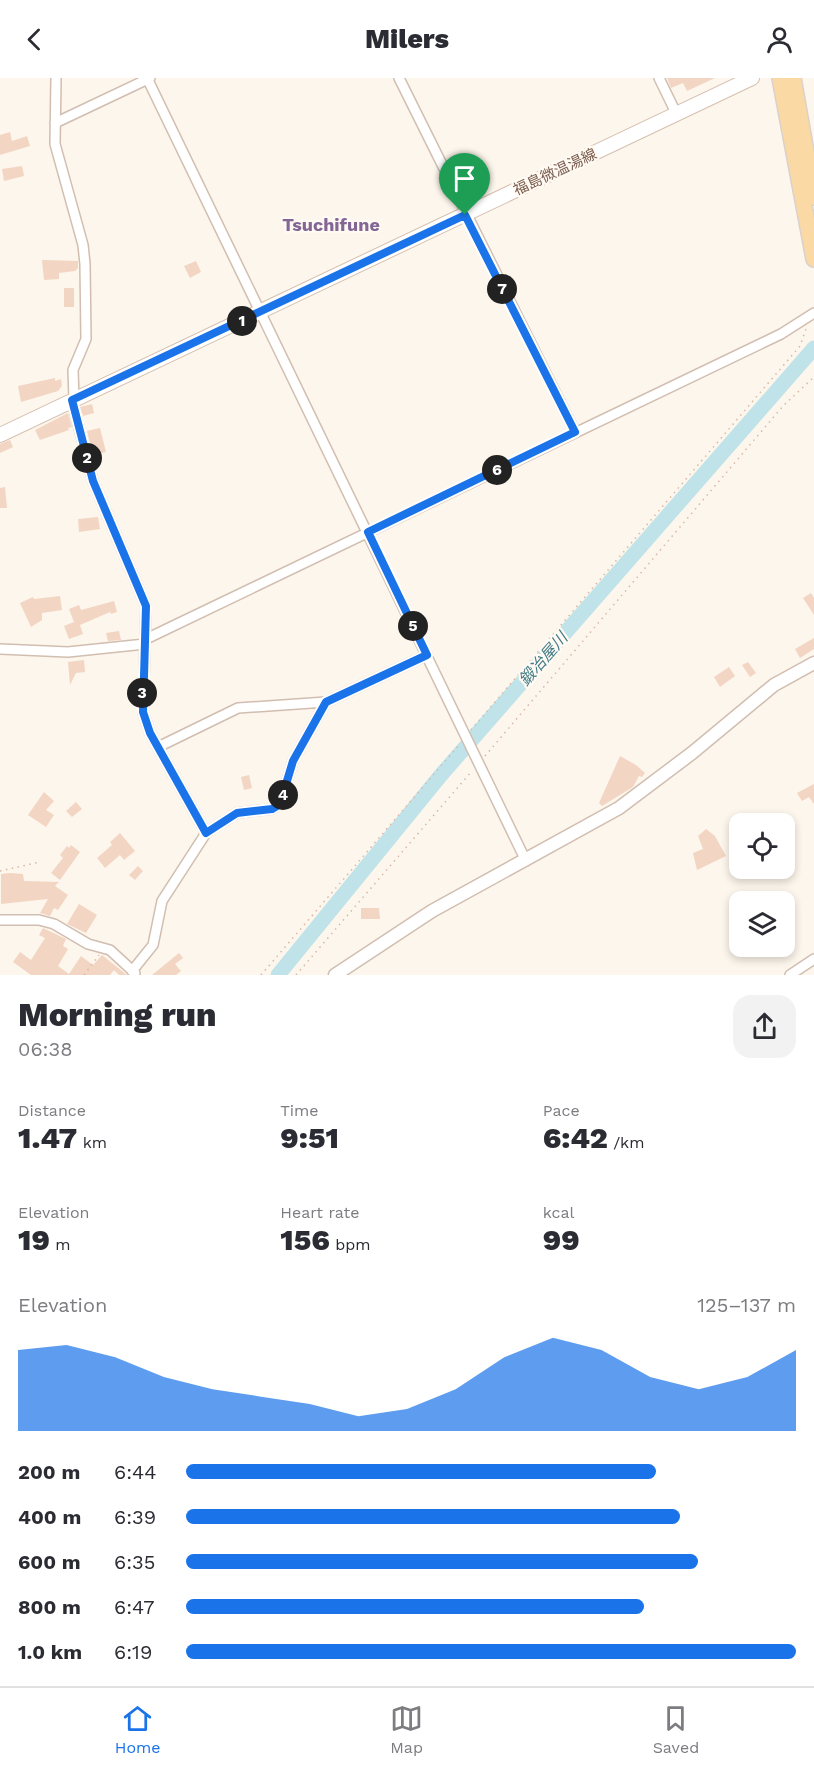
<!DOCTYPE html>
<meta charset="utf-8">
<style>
body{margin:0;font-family:"Work Sans","Noto Sans JP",sans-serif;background:#f2f2f3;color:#2b2b33;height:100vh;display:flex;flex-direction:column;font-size:22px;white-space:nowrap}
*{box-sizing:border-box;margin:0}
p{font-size:20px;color:#7c7c81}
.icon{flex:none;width:33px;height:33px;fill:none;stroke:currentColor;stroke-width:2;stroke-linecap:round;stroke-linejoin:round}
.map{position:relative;height:897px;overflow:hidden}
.side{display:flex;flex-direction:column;background:#fff;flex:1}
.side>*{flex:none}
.tools{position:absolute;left:729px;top:735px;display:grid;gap:12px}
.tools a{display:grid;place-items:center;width:66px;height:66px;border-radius:12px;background:#fff;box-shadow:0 3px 9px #0003;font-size:30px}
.pin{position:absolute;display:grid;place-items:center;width:51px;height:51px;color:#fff;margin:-62px -26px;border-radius:50% 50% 50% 0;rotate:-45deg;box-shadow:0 0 6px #0007}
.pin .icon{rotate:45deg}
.km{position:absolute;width:30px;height:30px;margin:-15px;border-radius:50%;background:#222;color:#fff;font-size:16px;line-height:30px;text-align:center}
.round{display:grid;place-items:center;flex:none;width:63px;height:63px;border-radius:18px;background:#f2f2f3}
.headline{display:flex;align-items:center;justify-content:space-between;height:102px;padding:0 18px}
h1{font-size:33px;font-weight:800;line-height:45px}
.figures{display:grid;grid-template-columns:repeat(3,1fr);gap:9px;height:102px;padding:6px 18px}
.figures div{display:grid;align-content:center}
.figures b{font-size:30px;font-weight:800}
.figures small{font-size:16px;font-weight:400}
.figures p{font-size:16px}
.chart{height:168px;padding:12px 18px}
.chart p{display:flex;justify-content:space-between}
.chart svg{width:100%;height:108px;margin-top:6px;fill:#1a73e8;opacity:.7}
ul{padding:0 18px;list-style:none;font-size:20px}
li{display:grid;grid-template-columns:96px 72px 1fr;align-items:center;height:45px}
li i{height:15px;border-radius:8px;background:#1a73e8}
header{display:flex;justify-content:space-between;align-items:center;height:78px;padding:0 18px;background:#fff;font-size:27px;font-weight:800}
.dock{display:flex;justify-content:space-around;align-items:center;height:84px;border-top:2px solid #e1e1e2;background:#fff;font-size:16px;color:#7c7c81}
.dock a{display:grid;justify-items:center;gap:3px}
.dock .active{color:#1a73e8}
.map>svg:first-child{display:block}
</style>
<header><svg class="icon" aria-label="back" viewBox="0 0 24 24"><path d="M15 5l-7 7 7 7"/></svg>Milers<svg class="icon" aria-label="person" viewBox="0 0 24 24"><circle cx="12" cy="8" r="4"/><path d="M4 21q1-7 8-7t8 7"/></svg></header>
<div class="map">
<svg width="814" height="897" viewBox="0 0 814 897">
<rect width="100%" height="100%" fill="#fdf6ec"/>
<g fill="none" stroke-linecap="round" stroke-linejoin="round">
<!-- river -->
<path stroke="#bfe3e8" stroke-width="15" d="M278,897L441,697L814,270"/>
</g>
<!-- building -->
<path fill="#f3d5c3" d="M667,0H715L687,13L683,5L671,10Z
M10,54L12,63L27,58L30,68L0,77V57Z
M22,88L24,98L4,103L2,91Z
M42,182L78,183V190L75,193L59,195V201L44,202Z
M196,183L201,194L190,200L184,188Z
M64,210H74V229H64Z
M55,300V303L61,301L62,308L58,313L21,324L18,308Z
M92,326L94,335L83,338L80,329Z
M68,335L72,349L68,350L69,352L40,362L35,352Z
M100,350L106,374L93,377L87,353Z
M10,362L13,369L0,375V366Z
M5,409L7,430H0V410Z
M98,439L100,451L79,454L78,441Z
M811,515L814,520V537L803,520Z
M60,518L62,532L42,535V542L31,549L20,525L33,519L34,521Z
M114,523L117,534L111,536L110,534L80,547L83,556L69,561L64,548L74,544L69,531L79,527L81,532Z
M119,553L121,562L108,563L106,555Z
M814,560V571L800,580L795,571Z
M84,582L85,594L76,595L70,607L68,584Z
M748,584L756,595L750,599L742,587Z
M729,589L735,598L720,609L714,599Z
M620,678L636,687L645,695L642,699L639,698L633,709L602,728L599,725Z
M249,697L252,710L244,712L241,699Z
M814,706V726L809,719L802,723L797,715Z
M44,714L54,723L46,732L54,737L46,749L28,737Z
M76,724L82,731L72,739L66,733Z
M706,751L715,758L726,778L697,792L693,775L703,771L698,758Z
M120,755L135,773L124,782L120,777L105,790L97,780L112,767L110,764Z
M71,767L80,774L60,802L51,795L63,780L60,777L67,768L69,770Z
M138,788L143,793L135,802L129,797Z
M10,795L23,796L24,803L59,804L55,808L68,817L58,832L54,830L50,838L40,835L48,821L1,826V796Z
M79,826L97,837L86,855L67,846Z
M361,830H379L380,841H361Z
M43,850L66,861L63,868L68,871L58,888L69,896L81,878L93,887L102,877L127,897H119L114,892L110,897H31L13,884L20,874L31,882L45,860L39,857Z
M179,875L183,880L175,886L181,893L176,897H152Z"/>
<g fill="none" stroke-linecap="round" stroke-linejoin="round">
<!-- minor casing -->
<g stroke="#d1beb0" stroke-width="12">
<path id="minor" d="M56,0L55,66L83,167L85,186L86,261L73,292L74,321
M147,0L526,783
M399,0L575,354
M659,0L677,37
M55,45L150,0
M72,323L93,403L146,528L143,634L150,655L206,755
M146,561L781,256L814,235
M0,571L68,574L145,566
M158,669L238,630L326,624L427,577
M0,842H39L54,846L88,866L110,872L135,895
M132,893L153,867L162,823L206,755L237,735L272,731L280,726L293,683L326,624
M790,897L814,881"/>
</g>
<!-- tertiary casing -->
<g stroke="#d1beb0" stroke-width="15">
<path id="tertiary" d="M335,897L432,833L619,730L692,675L774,607L814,585"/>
</g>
<!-- secondary casing -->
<g stroke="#d6c0b0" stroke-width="16">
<path id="secondary" d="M0,357L752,0"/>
</g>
<!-- primary casing -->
<g stroke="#dad1cd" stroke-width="18">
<path id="primary" d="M780,0L814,181
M793,0L814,119"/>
</g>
<!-- path -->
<path stroke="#d9b8a5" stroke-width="1.5" stroke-dasharray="1.5 4.5" stroke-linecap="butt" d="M471,652L800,268L806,251
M485,678L783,328L814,299
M0,793L40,784
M84,897L99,877
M261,897L459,667
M296,897L472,693"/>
<!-- minor -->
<use href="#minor" stroke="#fff" stroke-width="9"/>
<!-- tertiary -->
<use href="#tertiary" stroke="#fff" stroke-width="12"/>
<!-- secondary -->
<use href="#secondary" stroke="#fff" stroke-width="14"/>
<!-- primary -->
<use href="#primary" stroke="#fbd9a5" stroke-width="15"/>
</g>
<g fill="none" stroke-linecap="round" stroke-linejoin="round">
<!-- route casing -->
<g stroke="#fff" stroke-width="12">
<path id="route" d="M465,137L575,354L368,454L427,577L326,624L293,683L280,726L272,731L237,735L206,755L150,655L143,634L146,528L93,403L72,322Z"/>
</g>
<!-- route -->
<use href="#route" stroke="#1a73e8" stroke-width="8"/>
</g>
<g text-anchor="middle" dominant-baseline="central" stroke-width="4.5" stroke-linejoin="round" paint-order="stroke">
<!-- street labels -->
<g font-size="15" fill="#7a5c4d" stroke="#fffaf3">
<text transform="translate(555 94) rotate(-25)">福島微温湯線</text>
</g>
<!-- water labels -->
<g font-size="16" font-style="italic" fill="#437c86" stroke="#fffaf3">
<text transform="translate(543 581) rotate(-49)">鍛冶屋川</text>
</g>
<!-- quarter labels -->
<g font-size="18" font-weight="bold" fill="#846695" stroke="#fffaf3">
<text x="331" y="146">Tsuchifune</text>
</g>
</g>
</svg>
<div class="tools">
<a><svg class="icon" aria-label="locate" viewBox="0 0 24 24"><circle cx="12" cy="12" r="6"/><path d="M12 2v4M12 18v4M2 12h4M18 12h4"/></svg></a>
<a><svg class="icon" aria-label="layers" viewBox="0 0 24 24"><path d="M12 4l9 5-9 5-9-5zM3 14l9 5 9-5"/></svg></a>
</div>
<div class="pin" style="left:465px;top:137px;background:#1e9e55"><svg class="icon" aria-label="arrive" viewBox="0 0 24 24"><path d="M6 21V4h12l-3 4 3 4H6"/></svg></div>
<b class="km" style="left:242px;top:243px">1</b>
<b class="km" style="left:87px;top:380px">2</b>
<b class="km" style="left:142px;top:615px">3</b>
<b class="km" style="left:283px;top:717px">4</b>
<b class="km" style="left:413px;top:548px">5</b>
<b class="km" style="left:497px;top:392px">6</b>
<b class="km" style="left:502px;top:211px">7</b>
</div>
<section class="side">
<div class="headline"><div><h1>Morning run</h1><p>06:38</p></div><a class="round"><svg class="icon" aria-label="share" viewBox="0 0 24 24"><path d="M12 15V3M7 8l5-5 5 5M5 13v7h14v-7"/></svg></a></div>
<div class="figures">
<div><p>Distance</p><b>1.47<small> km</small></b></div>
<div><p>Time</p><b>9:51</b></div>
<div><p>Pace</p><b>6:42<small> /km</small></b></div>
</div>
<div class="figures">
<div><p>Elevation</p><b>19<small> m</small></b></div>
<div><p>Heart rate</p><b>156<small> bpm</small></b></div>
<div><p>kcal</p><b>99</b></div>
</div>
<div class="chart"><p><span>Elevation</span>125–137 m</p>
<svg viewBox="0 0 160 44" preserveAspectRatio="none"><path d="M0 44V11L10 9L20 14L30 22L40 27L50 30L60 33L70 38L80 35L90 27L100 14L110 6L120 11L130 22L140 27L150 22L160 11V44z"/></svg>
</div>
<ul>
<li><b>200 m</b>6:44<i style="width:77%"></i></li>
<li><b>400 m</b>6:39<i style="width:81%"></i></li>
<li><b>600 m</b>6:35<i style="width:84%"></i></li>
<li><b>800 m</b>6:47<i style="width:75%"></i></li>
<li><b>1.0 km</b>6:19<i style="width:100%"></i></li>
</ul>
</section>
<nav class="dock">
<a class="active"><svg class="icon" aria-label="home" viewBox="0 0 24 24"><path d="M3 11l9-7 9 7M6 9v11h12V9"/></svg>Home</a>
<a><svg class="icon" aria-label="map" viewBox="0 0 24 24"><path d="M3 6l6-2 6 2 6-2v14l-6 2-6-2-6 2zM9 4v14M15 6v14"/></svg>Map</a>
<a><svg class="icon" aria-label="saved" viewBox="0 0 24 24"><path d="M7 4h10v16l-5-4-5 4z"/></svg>Saved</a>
</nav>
